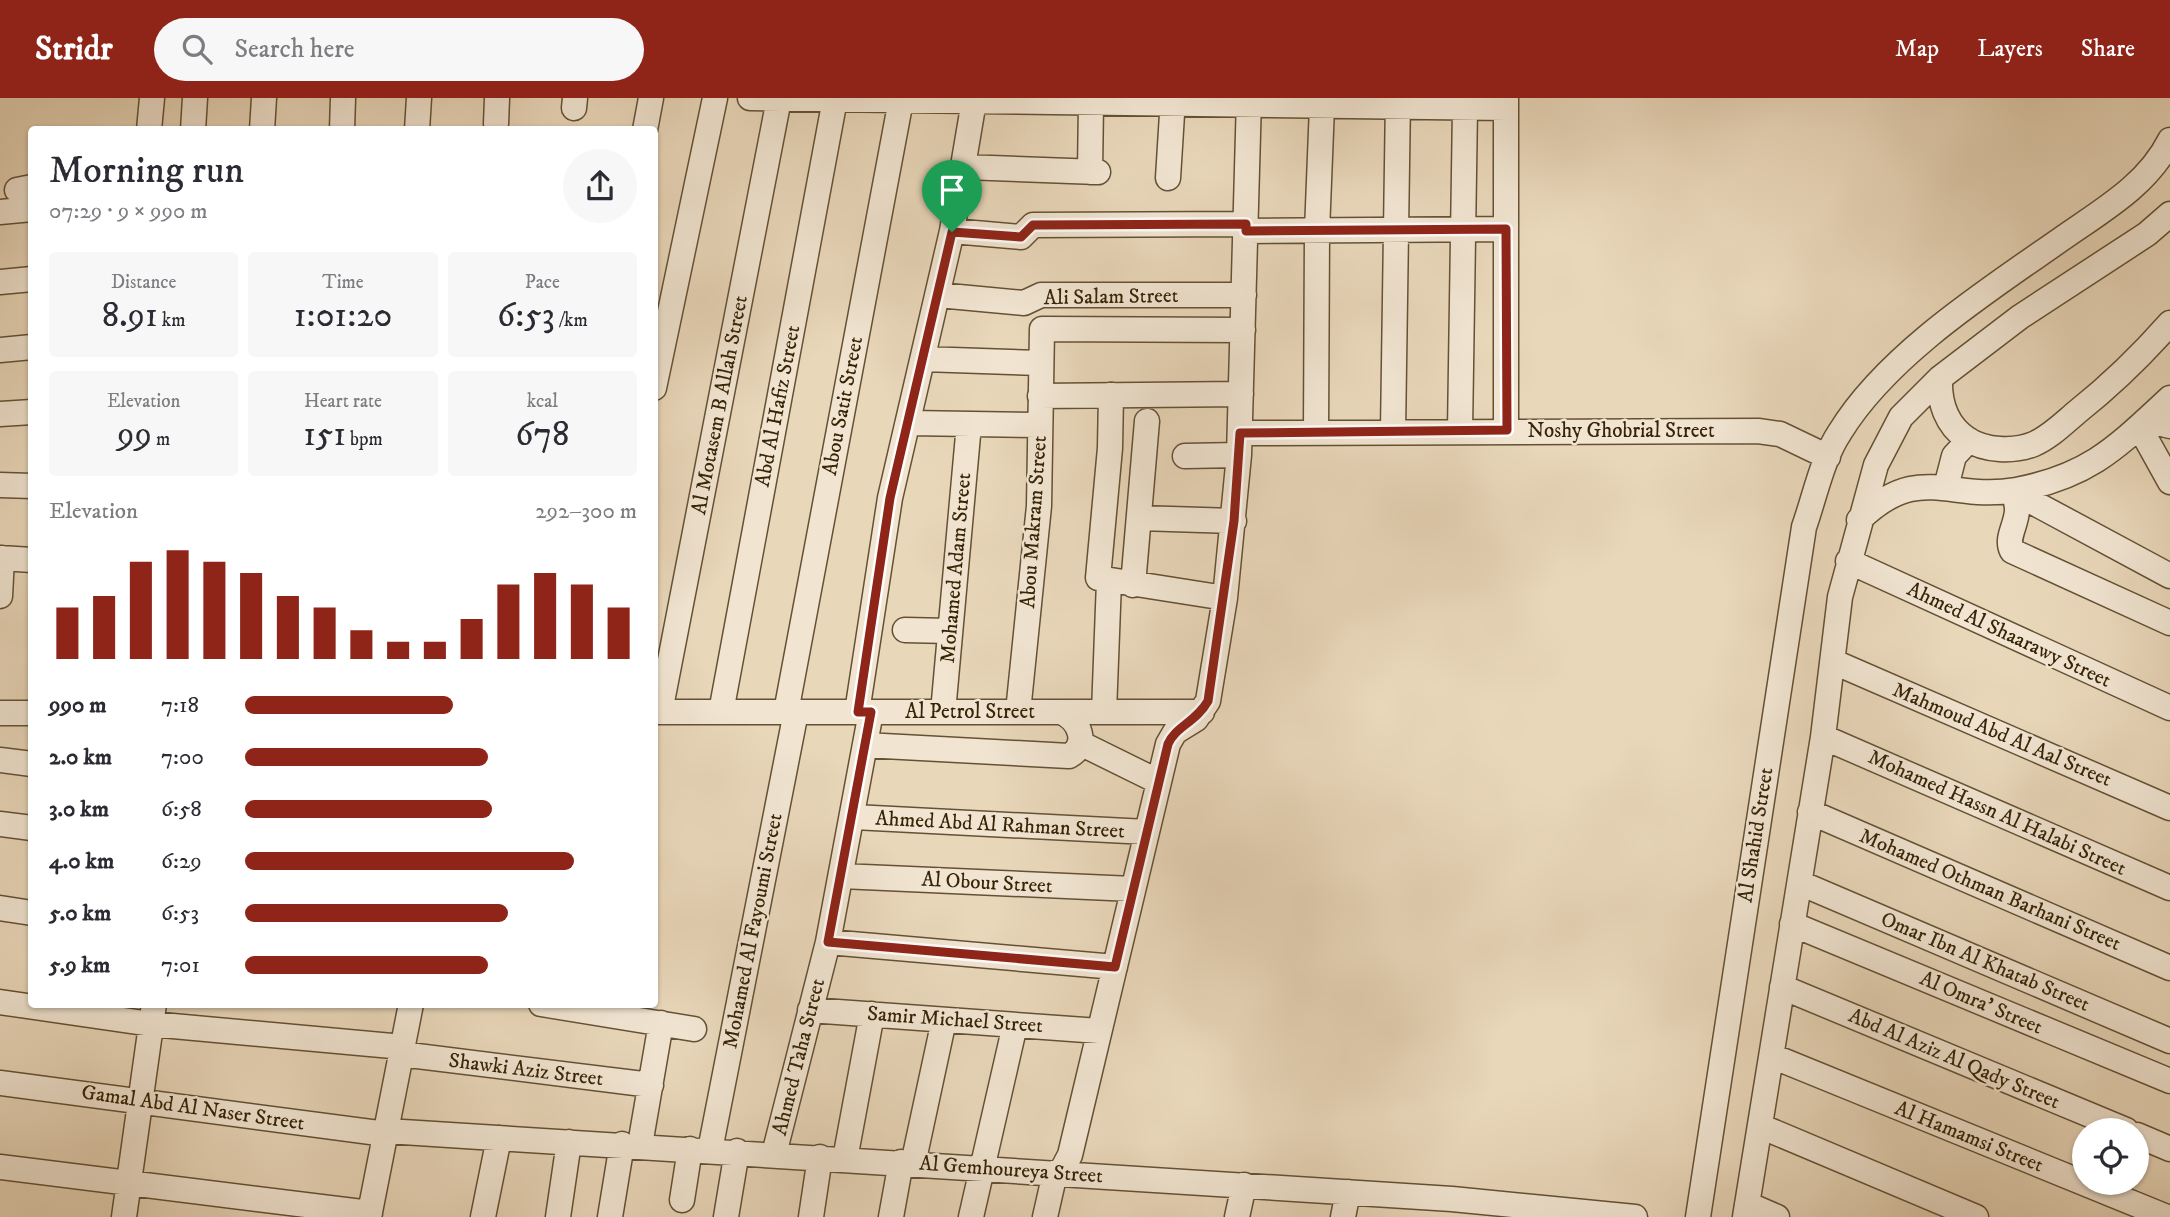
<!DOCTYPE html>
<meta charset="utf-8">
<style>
body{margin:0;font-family:"IM FELL DW Pica",serif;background:#f7f7f7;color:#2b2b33;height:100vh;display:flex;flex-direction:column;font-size:26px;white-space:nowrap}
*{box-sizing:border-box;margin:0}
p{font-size:23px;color:#7c7c81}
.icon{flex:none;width:38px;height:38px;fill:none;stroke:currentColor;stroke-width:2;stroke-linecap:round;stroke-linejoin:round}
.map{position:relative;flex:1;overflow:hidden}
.details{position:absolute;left:28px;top:28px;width:630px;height:882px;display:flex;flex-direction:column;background:#fff;border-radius:7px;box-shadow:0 2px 5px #0004}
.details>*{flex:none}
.controls{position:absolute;left:2072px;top:1020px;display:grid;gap:14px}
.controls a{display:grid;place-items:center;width:77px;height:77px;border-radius:50%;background:#fff;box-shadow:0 2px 5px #0004;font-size:35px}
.pin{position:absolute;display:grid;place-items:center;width:60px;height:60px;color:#fff;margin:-72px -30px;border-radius:50% 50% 50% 0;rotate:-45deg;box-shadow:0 0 7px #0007}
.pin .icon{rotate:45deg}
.round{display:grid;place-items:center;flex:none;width:74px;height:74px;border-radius:37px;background:#f7f7f7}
.headline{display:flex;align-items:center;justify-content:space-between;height:119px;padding:0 21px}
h1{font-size:38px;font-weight:600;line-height:52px}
.metrics{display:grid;grid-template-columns:repeat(3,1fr);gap:10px;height:119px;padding:7px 21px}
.metrics div{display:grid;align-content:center;border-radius:7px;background:#f7f7f7;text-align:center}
.metrics b{font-size:35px;font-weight:600}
.metrics small{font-size:19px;font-weight:400}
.metrics p{font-size:19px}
.chart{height:196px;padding:14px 21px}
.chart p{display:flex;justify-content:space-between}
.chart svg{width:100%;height:126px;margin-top:7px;stroke:#8f2418;stroke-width:6}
ul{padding:0 21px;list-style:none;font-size:23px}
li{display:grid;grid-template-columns:112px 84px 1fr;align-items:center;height:52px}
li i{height:18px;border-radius:9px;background:#8f2418}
header{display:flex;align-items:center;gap:42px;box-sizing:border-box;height:98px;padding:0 35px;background:#8f2418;color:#fff}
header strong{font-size:33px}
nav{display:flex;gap:38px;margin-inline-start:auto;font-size:24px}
.search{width:490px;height:63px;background:#f7f7f7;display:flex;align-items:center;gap:18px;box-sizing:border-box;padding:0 24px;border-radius:38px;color:#7c7c81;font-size:26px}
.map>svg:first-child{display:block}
</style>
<header>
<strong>Stridr</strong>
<div class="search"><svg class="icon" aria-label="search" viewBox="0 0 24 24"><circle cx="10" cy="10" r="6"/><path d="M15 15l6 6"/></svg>Search here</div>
<nav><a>Map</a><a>Layers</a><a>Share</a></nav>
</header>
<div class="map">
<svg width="2170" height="1119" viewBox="0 0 2170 1119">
<rect width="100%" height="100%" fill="#e9d7ba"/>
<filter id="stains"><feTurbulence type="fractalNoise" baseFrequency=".00286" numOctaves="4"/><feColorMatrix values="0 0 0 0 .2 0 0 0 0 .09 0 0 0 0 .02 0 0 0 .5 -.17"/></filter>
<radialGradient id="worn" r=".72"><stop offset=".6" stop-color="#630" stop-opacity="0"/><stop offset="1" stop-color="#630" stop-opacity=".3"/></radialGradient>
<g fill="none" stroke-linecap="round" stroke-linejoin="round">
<!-- minor casing -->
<g stroke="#645134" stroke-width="27">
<path id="minor" d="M750,0L1506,10
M1506,0V332
M574,10L575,0
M496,26L497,0
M149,32L152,0
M193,32L195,0
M262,32L264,0
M342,32L343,0
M417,32L419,0
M645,32L651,0
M965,69L1098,74
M1090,74L1091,5
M1168,80L1173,0
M17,92L32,89
M0,114L32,111
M952,133L1021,139L1033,127L1246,126
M1246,133L1506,131
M0,184L32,181
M938,197L1024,205L1041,197H1244
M0,252L32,249
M923,261L1040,265
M1940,280C1939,304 1946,327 1967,341C1985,353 2014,354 2034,346C2050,339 2064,325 2077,314C2111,287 2141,258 2170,225
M654,290L715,0
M1111,297L1110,350L1098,480L1225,500
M1040,298L1241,296
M0,316L32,314
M2146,322L2170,328
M910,325L1040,327
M2140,330L2170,384
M1460,333L1465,10
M1316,334L1317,133L1322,8
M1393,334L1398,0
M1240,335L1758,333L1780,336L1828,359
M1185,358L1239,357
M0,387L32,388
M1946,389L1954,358L1969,342
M2012,393C2027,419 2003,435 2012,453L2170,525
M2012,393L2170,478
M1139,420L1234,423
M1859,422C1920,363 1949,404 2016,392C2090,378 2117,349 2170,300
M0,460L32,462
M1848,463L2170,610
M1133,487L1147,323
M0,498L2,460
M905,532L950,533
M1834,564L2170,710
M654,614H1202
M660,614L779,1
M721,614L835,1
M786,614L901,2
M857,614L890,400L952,133L974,3
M943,614L969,326
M1018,614L1039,408L1042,231L1243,232
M1104,614L1109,483
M0,615H32
M1823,639L2170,790
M1080,645L1159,684
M865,647L1069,658C1090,647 1079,621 1061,614
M0,662L32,666
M1810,714L2170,870
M854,719L1147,734
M0,726L32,730
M841,778L1133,791
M1800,785L2170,943
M0,810L32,815
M1792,826L2170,983
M828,844L1115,869
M1782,889L2126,1032
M0,904L151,926L403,949
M541,906L694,931
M810,912L1099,933
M401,956L651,987
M1772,958L2167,1119
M0,985L386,1036
M1760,1028L1976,1119
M387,1033L1452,1101L1635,1119
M2137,1037L2170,1051
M640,1047L661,925
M710,1052L796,614
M774,1056L828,844L871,614
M845,1061L872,916
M913,1066L944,922
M0,1069L370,1115
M682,1102L690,1051
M1747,1106L1777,1119
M124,1119L154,906
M369,1119L411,906
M483,1119L499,1040
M558,1119L569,1044
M610,1119L622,1046
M726,1119L737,1053
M811,1119L820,1059
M891,1119L901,1064
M971,1119L1015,927
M1045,1119L1055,1075L1062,1072L1070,1057L1168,646L1175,634L1196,621L1208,603L1225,500L1239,357L1249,0
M1237,1119L1244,1087
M1343,1119L1348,1094
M1698,1119L1804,429C1815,398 1822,361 1840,334C1887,257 1987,193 2060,142C2101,113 2147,88 2170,42
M1745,1119L1823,639L1840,499L1876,367L1901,319L1940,280L2020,219L2147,136L2170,116"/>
</g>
<!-- minor -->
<use href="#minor" stroke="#f1e5d2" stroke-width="24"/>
</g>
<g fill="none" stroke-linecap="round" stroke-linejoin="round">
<!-- route casing -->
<g stroke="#fff" stroke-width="14">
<path id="route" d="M1246,126V133L1506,131L1507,332L1240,335L1234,423L1208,603C1196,624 1175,629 1168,646L1115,869L828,844L871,614H858L890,400L952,134L1021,139L1033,127Z"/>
</g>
<!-- route -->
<use href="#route" stroke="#8f2418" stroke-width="9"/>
</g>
<g text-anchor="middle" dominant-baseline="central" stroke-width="5" stroke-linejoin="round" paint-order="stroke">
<!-- street labels -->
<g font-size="21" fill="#372407" stroke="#f1e5d2">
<text transform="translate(1111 199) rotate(-1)">Ali Salam Street</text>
<text transform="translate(720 307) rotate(-79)">Al Motasem B Allah Street</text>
<text transform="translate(778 308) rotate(-79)">Abd Al Hafiz Street</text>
<text transform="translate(843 308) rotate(-79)">Abou Satit Street</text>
<text x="1621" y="333">Noshy Ghobrial Street</text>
<text transform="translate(1034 424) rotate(-86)">Abou Makram Street</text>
<text transform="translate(956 470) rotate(-85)">Mohamed Adam Street</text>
<text transform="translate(2009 537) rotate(25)">Ahmed Al Shaarawy Street</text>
<text x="970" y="614">Al Petrol Street</text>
<text transform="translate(2002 637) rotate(23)">Mahmoud Abd Al Aal Street</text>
<text transform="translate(1997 715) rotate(24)">Mohamed Hassn Al Halabi Street</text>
<text transform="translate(1000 727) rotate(3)">Ahmed Abd Al Rahman Street</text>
<text transform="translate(1756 737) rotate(-81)">Al Shahid Street</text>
<text transform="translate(987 785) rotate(3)">Al Obour Street</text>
<text transform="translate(1990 792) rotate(23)">Mohamed Othman Barhani Street</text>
<text transform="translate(753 833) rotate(-79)">Mohamed Al Fayoumi Street</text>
<text transform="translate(1985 864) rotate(23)">Omar Ibn Al Khatab Street</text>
<text transform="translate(1981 905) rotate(23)">Al Omra' Street</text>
<text transform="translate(955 922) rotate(4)">Samir Michael Street</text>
<text transform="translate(799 959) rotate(-76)">Ahmed Taha Street</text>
<text transform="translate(1954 961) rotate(23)">Abd Al Aziz Al Qady Street</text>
<text transform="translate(526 972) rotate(7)">Shawki Aziz Street</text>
<text transform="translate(193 1010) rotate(8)">Gamal Abd Al Naser Street</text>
<text transform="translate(1969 1039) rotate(22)">Al Hamamsi Street</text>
<text transform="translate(1011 1072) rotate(4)">Al Gemhoureya Street</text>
</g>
</g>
<rect width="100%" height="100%" filter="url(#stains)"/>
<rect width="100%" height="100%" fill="url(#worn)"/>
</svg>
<div class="controls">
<a><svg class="icon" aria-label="locate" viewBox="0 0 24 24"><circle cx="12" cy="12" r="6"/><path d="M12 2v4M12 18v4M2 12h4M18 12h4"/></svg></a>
</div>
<div class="pin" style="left:952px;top:134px;background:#1e9e55"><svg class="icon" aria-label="arrive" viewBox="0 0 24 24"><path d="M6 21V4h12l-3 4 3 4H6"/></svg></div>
<section class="details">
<div class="headline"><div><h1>Morning run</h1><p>07:29 · 9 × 990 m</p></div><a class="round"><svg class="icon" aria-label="share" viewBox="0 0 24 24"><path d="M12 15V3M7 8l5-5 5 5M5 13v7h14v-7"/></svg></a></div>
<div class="metrics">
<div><p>Distance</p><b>8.91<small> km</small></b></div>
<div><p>Time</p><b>1:01:20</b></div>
<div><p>Pace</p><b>6:53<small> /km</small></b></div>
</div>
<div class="metrics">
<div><p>Elevation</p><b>99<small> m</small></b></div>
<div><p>Heart rate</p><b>151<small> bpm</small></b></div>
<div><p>kcal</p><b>678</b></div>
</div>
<div class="chart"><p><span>Elevation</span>292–300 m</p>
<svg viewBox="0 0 160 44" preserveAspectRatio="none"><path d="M5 44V26M15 44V22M25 44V10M35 44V6M45 44V10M55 44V14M65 44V22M75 44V26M85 44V34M95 44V38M105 44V38M115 44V30M125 44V18M135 44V14M145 44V18M155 44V26"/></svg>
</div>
<ul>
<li><b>990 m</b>7:18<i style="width:53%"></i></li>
<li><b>2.0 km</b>7:00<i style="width:62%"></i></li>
<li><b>3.0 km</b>6:58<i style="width:63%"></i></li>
<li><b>4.0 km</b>6:29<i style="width:84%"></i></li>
<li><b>5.0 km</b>6:53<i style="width:67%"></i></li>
<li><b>5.9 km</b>7:01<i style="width:62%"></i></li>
</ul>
</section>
</div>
